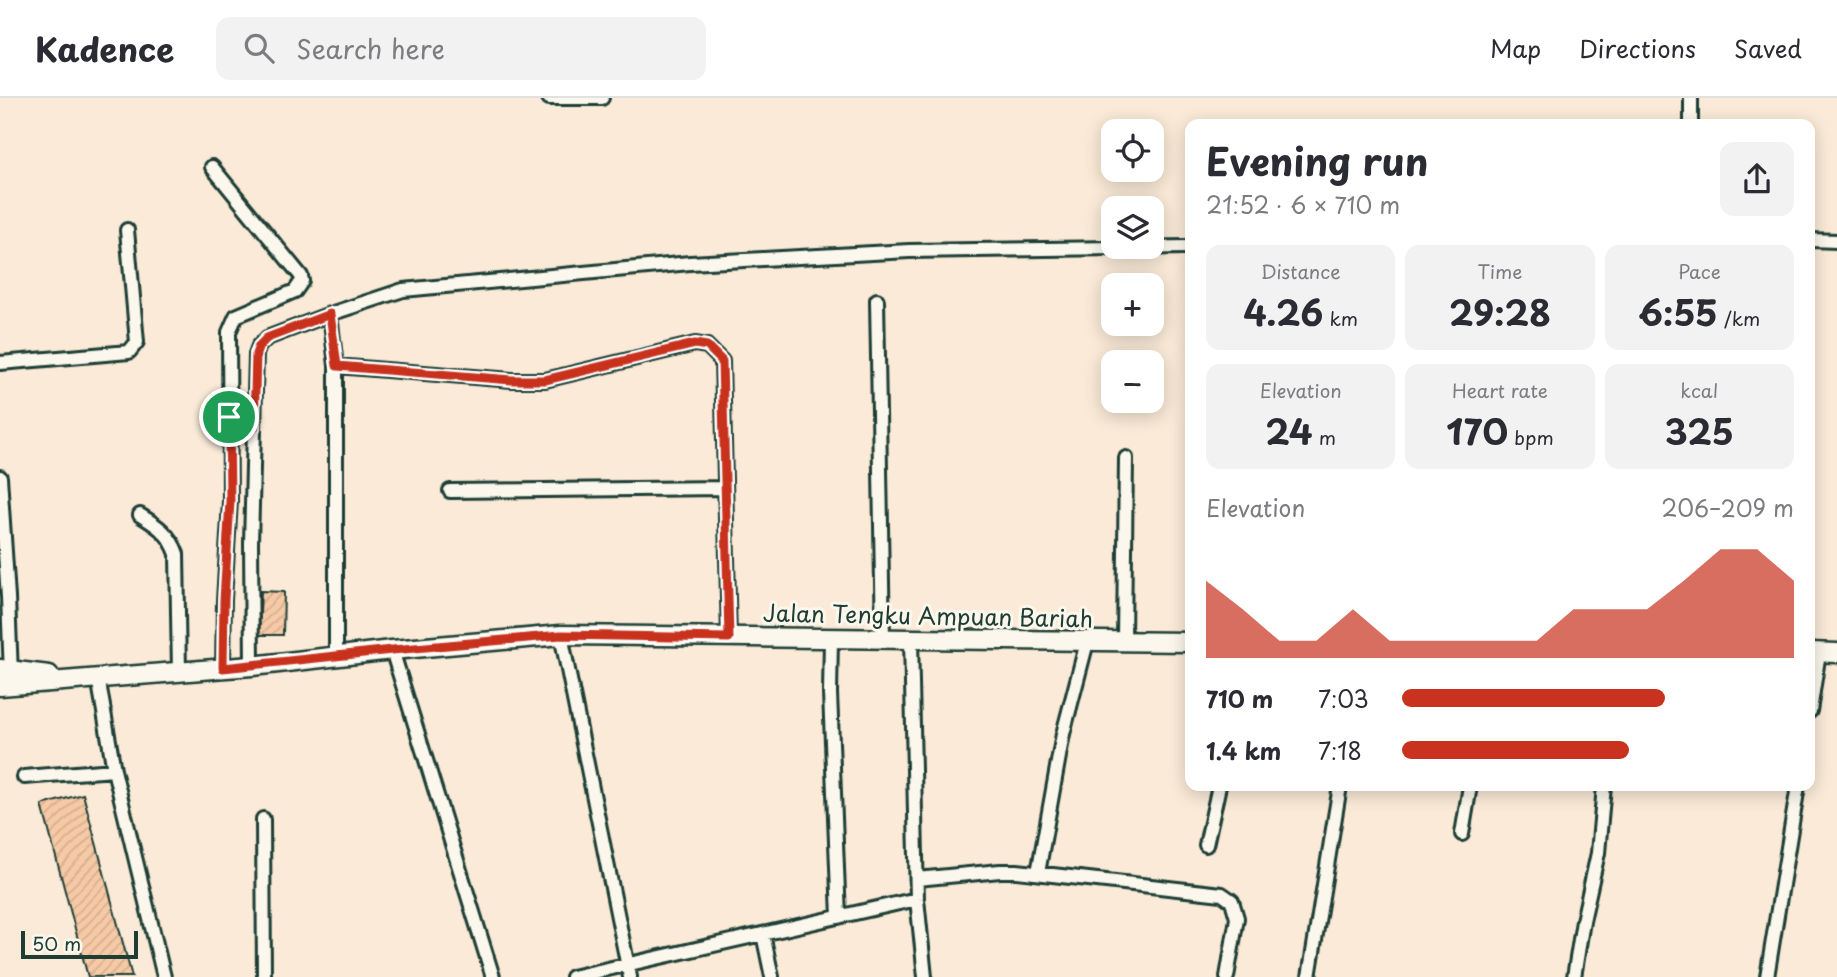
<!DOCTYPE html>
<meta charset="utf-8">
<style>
body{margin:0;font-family:"Playpen Sans",sans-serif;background:#f2f2f3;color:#2b2b33;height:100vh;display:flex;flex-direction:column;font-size:26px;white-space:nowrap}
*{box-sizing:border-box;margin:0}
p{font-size:23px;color:#7c7c81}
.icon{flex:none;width:38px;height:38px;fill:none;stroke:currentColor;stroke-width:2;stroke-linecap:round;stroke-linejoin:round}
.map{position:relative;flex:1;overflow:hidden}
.panel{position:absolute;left:1185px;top:21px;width:630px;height:672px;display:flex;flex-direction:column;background:#fff;border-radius:14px;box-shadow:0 4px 18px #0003}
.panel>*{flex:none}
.fabs{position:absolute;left:1101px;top:21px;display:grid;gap:14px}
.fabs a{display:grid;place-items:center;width:63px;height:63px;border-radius:14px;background:#fff;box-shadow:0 4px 18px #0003;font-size:35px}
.scale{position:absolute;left:21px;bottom:18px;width:117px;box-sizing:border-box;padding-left:7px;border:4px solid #1f3d34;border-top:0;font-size:19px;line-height:24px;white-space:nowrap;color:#1f3d34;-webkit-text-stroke:5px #fbf7ec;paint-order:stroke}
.pin{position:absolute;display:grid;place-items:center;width:60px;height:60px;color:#fff;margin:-30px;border:4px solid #fff;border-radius:50%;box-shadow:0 2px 7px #0007}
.round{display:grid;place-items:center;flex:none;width:74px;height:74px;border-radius:14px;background:#f2f2f3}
.summary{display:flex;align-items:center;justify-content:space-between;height:119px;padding:0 21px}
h1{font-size:38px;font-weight:700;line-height:52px}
.metrics{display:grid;grid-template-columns:repeat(3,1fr);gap:10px;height:119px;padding:7px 21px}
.metrics div{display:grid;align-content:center;border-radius:14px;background:#f2f2f3;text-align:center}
.metrics b{font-size:35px;font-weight:700}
.metrics small{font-size:19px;font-weight:400}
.metrics p{font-size:19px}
.chart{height:196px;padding:14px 21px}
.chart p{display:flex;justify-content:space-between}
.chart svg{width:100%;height:126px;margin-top:7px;fill:#c8321e;opacity:.7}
ul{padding:0 21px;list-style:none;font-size:23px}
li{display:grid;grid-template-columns:112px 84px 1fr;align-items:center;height:52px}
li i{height:18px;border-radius:9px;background:#c8321e}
header{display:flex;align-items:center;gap:42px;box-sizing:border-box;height:98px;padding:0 35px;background:#fff;border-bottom:2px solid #e1e1e2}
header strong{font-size:33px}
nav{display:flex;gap:38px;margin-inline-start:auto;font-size:24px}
.search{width:490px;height:63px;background:#f2f2f3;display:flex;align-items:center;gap:18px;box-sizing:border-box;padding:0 24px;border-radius:14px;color:#7c7c81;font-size:26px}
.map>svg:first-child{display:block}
</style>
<header>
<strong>Kadence</strong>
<div class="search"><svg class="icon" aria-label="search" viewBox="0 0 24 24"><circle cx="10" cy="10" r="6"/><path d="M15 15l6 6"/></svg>Search here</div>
<nav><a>Map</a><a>Directions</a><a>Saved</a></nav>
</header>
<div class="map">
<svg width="1837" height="879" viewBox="0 0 1837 879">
<defs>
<pattern id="building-hatch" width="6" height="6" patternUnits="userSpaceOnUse" patternTransform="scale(1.75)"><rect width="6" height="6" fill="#f7caa6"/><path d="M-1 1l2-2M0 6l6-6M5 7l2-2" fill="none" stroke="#d3ae90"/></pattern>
</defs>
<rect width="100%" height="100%" fill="#faead7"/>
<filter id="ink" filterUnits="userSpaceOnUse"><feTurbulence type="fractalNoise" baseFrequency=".0143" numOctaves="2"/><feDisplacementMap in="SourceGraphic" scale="14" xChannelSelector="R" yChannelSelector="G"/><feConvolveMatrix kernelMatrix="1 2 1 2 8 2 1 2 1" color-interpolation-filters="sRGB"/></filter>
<g filter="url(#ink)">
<!-- building -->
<path fill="url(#building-hatch)" stroke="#1f3d34" stroke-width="2" d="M261,493L284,494L283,537H259Z
M83,696L132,879H88L42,707Z"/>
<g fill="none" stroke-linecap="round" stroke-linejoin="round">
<!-- minor casing -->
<g stroke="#1f3d34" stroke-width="18">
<path id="minor" d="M549,0H602
M1691,26V0
M212,69L301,178L302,183L295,193L236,218L229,234L230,403L224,502L223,570
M1810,142L1837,143
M877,202L883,541
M0,265L129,254L137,244L127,132
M336,268L512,282H545L695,246L707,248L722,263L729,540
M0,379L8,499L11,577
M450,393L724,390
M140,417C158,428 170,436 177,456L179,574
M561,537L630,879
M831,541L830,595L839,819
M911,542L917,801L925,879
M1124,543L1126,360
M392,552L493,879
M336,558V268L330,216L403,192L690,165L909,153L1190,149
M252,568L251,445L256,256L259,248L267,240L330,216
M98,579L114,672L164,879
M1810,613L1819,554
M24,679L114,672
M263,721L264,879
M1462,736L1470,688
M1206,747L1219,688
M1038,775L1063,636L1087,544
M917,781L1000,773H1017L1222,796L1232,803L1237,820L1227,879
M763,836L772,879
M572,879L917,801
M1309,879L1340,688
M1574,879L1583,823L1598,755L1604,688
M1767,879L1798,688"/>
</g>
<!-- secondary casing -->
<g stroke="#1f3d34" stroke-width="23">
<path id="secondary" d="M1810,554L1837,555
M0,571L49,577
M0,588L252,568L392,552L561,537L1190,544"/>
</g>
<!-- minor -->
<use href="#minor" stroke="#fbf7ec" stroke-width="12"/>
<!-- secondary -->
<use href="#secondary" stroke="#fbf7ec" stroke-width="18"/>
</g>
</g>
<g fill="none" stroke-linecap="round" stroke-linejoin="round" filter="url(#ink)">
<!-- route casing -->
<g stroke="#fff" stroke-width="14">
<path id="route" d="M330,216L337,268L512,282H545L695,246L707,248L722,263L729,540L561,537L392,552L223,570L224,502L230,403L229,319L254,330L256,256L259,248L267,240Z"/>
</g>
<!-- route -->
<use href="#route" stroke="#c8321e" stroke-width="9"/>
</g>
<g text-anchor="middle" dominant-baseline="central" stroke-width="6" stroke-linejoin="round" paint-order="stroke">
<!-- street labels -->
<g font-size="23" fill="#1f3d34" stroke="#fbf7ec">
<text transform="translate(928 517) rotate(1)">Jalan Tengku Ampuan Bariah</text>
</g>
</g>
</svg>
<div class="fabs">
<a><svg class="icon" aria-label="locate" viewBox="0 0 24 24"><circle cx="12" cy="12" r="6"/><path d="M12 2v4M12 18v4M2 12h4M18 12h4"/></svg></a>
<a><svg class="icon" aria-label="layers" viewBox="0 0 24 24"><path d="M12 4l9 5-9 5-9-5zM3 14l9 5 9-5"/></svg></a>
<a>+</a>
<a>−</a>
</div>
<div class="scale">50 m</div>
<div class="pin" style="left:229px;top:319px;background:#1e9e55"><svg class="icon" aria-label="arrive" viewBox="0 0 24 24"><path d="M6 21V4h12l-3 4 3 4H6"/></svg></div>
<section class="panel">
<div class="summary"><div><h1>Evening run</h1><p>21:52 · 6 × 710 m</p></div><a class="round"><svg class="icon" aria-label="share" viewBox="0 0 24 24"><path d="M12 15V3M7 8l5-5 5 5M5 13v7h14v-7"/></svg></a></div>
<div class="metrics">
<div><p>Distance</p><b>4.26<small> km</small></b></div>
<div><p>Time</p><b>29:28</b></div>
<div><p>Pace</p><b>6:55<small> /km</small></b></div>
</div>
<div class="metrics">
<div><p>Elevation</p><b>24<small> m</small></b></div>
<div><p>Heart rate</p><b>170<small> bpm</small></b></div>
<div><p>kcal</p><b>325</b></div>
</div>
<div class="chart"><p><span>Elevation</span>206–209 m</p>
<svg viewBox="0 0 160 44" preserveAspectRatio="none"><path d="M0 44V17L10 27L20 38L30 38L40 27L50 38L60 38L70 38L80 38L90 38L100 27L110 27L120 27L130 17L140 6L150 6L160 17V44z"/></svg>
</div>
<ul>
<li><b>710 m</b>7:03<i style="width:67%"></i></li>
<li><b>1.4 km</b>7:18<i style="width:58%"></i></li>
</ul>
</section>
</div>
